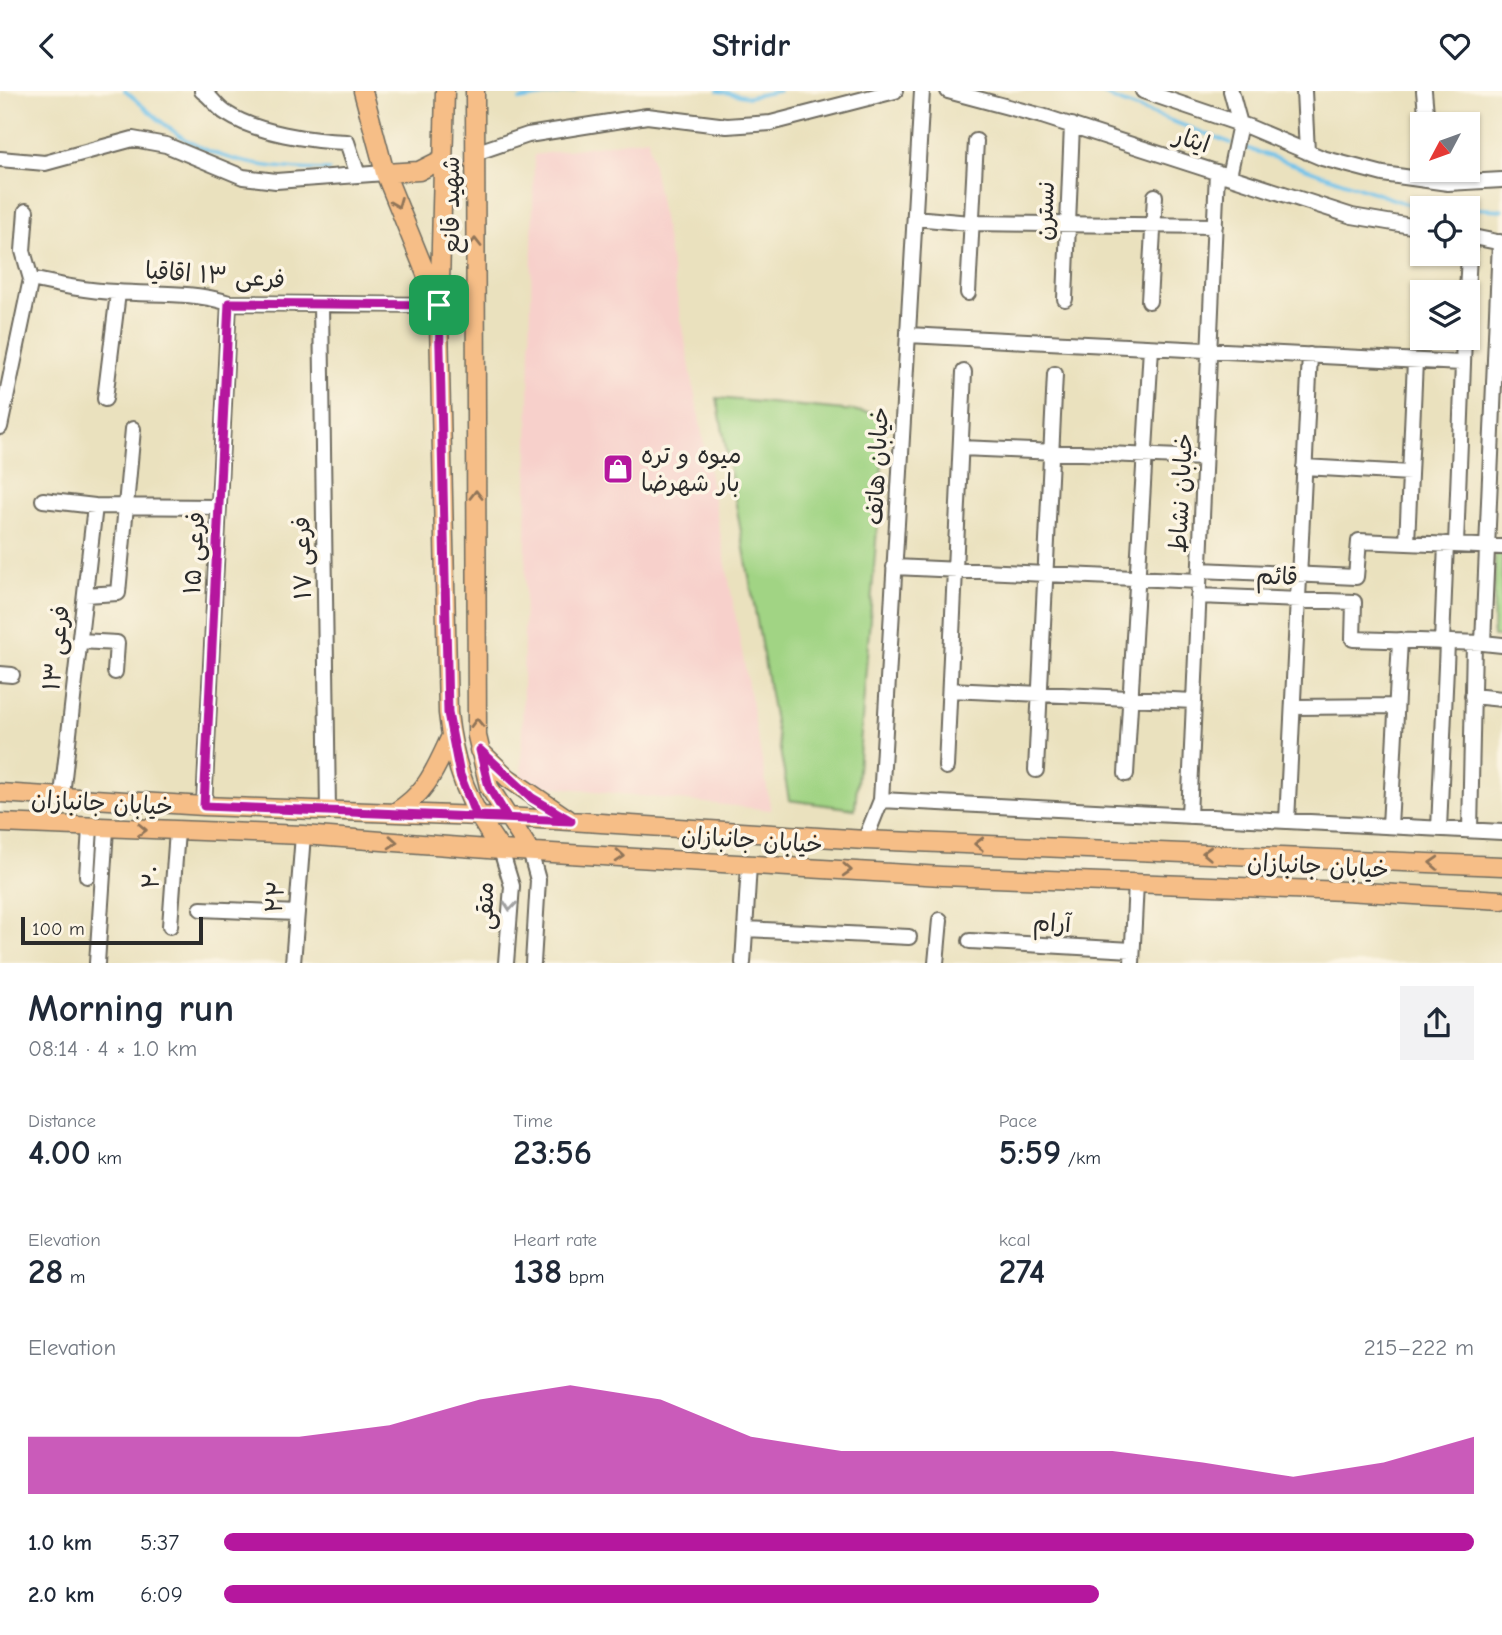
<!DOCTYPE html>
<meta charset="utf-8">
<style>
body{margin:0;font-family:"Comic Neue","Playpen Sans Arabic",sans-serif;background:#f2f2f3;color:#1f2937;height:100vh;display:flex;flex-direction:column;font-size:26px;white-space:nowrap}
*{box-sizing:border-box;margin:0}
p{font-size:23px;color:#747a83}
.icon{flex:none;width:38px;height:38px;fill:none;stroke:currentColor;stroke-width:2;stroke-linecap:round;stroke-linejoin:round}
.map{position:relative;height:872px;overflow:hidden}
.panel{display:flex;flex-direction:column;background:#fff;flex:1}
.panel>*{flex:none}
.needle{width:46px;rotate:229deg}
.fabs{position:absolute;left:1410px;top:21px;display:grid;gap:14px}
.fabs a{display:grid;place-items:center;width:70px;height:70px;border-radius:0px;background:#fff;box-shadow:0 2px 5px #0004;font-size:35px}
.scale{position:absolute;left:21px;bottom:18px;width:182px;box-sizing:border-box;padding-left:7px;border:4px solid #2b2b2b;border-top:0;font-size:19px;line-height:24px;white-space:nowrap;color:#2b2b2b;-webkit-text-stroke:5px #fcf5e5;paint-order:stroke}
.pin{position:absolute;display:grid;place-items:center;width:60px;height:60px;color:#fff;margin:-30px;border-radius:14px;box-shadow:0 4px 10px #0006}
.round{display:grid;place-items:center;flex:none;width:74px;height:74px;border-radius:0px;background:#f2f2f3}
.summary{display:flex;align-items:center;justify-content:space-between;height:119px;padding:0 28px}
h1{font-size:38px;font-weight:700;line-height:52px}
.metrics{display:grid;grid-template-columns:repeat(3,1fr);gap:10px;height:119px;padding:7px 28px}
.metrics div{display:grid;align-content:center}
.metrics b{font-size:35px;font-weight:700}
.metrics small{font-size:19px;font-weight:400}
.metrics p{font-size:19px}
.chart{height:196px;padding:14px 28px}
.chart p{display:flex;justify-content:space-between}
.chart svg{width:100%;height:126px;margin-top:7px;fill:#b5179e;opacity:.7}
ul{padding:0 28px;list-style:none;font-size:23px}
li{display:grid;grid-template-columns:112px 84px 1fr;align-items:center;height:52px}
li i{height:18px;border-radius:9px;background:#b5179e}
header{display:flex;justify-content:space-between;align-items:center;height:91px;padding:0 28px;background:#fff;font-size:32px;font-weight:700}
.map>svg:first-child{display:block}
</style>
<header><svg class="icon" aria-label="back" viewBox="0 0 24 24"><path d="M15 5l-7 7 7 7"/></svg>Stridr<svg class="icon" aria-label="heart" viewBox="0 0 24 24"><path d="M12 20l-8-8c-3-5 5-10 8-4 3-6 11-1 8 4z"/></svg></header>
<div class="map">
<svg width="1502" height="872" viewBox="0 0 1502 872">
<rect width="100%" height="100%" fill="#fcf5e5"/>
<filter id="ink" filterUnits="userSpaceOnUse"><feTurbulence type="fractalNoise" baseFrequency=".0143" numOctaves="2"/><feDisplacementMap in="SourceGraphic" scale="14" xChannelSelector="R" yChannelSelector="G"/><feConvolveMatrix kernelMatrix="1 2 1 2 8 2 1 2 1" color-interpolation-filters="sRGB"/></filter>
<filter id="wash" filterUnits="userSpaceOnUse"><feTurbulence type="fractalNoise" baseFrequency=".00686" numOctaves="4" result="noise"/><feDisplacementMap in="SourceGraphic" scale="28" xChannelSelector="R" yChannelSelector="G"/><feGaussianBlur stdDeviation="1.57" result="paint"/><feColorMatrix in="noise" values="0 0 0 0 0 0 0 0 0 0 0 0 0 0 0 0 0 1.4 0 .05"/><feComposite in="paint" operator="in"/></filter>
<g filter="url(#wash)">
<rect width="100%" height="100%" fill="#eae1be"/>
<!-- built -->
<path fill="#f7d0cb" d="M648,47L771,719L521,692L534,64Z"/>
<!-- green -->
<path fill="#a1d484" stroke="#668058" stroke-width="2" d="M717,307L886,323L855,718L789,709Z
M1495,463H1502V546H1493Z"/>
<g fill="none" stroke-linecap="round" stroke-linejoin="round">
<!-- stream -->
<path stroke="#70c2eb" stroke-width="3.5" d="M125,0C146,17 167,38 190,51C233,75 281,78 329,79
M718,0L748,6L779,0
M1098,0L1115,9L1231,52
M520,9L574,0
M1238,54L1407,113L1502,119"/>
</g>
</g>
<g filter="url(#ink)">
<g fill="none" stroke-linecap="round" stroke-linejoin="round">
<!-- minor casing -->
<g stroke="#6e6b5e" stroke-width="18">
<path id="minor" d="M202,0C212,6 217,17 226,22C256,42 312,50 347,51L357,81
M948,0L1042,25L1352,125L1423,137
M1143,0L1249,36L1322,67L1383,83L1448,92L1502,89
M1304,0L1307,61
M1424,0L1427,33
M475,62L528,44L647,25L727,35L771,32L895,0
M0,68L45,72L133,48L166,54L243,86L276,90L385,82
M1229,85L1240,33L1231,0
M915,127L970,132L1215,135
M1468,145L1502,152
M1500,151L1483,552L1502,554
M31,188C59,194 87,200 116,201C156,204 190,200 229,212L439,214
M1467,201L1470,145
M968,202L976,50
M1065,208L1072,34
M1149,210L1155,105
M321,213L328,720
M908,244L1462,272
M105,308L118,202
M0,336L31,188L23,160L26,120
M961,357L1205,367
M1304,376L1410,382
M43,409L95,415L219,416
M1407,452L1415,270
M1456,453L1464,247
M894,476L1199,490
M1200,479L1356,486L1359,450L1502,456
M85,504L118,502L133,338
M1198,505L1354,511L1353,548L1483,552
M80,550L117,552L115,581
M1442,551L1446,453
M0,583L12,584
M950,599L1194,610
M1472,605L1502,608
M1294,616L1396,615
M946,676L964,281
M1036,679L1055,283
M1126,683L1151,257
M62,704L95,415
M881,709L1502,741
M204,715L229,212
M1189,725L1217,81
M1287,730L1310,264
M1390,735L1400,549
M1439,738L1447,552
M1470,739L1474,552
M865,749L881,709L922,0
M501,759L512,795L506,872
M530,760L538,789L533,872
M87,785L90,737
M201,818L297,822
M170,835L177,740
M745,838L909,846
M970,850L1132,859
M97,872L106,738
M293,872L303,744
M743,872L749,774
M936,872L940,829
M1132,872L1136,792"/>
</g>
<!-- major casing -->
<g stroke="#6e6b5e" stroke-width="21">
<path id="major" d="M363,0L385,82
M445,0L439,232L448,622C454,677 469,715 501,759
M475,0L477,645L489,696L530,760
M435,205L385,82L419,80L441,69
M479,659L508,687L568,728
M0,702L204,715L507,726L865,749L1502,775
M394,722C427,702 435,679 451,645
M0,732L303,744L501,759L942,785L1345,800L1502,809"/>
</g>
<!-- minor -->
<use href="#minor" stroke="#fff" stroke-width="14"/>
<!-- major -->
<use href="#major" stroke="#f6be87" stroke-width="18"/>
</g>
<!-- one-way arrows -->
<defs><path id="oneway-chevron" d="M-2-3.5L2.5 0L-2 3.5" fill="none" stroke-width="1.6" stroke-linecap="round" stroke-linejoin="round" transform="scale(1.75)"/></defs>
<g stroke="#907459">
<use href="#oneway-chevron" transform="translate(397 112) rotate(68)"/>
<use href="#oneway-chevron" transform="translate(475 152) rotate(-90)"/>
<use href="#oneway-chevron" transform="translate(476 404) rotate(-90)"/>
<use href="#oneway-chevron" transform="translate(477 632) rotate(-91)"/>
<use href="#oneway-chevron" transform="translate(142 739) rotate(2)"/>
<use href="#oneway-chevron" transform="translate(393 751) rotate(4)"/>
<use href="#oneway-chevron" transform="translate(979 753) rotate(-178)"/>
<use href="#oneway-chevron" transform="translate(1207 762) rotate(-178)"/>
<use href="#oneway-chevron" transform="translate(620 765) rotate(4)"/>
<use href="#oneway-chevron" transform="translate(1434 772) rotate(-177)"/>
<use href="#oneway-chevron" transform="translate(847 779) rotate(3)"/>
</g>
<use stroke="#a0a0a0" href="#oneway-chevron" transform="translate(510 815) rotate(95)"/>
</g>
<g fill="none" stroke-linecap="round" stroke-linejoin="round" filter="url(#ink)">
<!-- route casing -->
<g stroke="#fff" stroke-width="14">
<path id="route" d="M439,214L229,212L204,715L571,730L532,707L480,659L489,696L507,726L476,725L460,684L448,622L439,214"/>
</g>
<!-- route -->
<use href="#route" stroke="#b5179e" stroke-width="9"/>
</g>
<!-- icons -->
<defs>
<g id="shop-square" transform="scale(1.575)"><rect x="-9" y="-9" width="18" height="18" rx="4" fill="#b5179e" stroke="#fcf5e5"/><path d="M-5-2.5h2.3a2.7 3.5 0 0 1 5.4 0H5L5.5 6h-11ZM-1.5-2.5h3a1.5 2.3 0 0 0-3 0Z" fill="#fff"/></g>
</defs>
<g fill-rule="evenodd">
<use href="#shop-square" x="618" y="378"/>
</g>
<g text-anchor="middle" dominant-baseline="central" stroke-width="7" stroke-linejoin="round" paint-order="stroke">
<!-- street labels -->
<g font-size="24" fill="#2b2b2b" stroke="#fcf5e5">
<text transform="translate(1192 49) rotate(18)">ایثار</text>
<text transform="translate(451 114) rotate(-90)">شهید قانع</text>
<text transform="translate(1045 120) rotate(-88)">نسترن</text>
<text transform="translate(215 184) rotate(4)">فرعی ۱۳ اقاقیا</text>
<text transform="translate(877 375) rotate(-87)">خیابان هاتف</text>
<text transform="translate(1181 402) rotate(-87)">خیابان نشاط</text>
<text transform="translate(194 462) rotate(-87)">فرعی ۱۵</text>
<text transform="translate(302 467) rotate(-91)">فرعی ۱۷</text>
<text transform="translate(1277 485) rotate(2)">قائم</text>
<text transform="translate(56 557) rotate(-83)">فرعی ۱۳</text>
<text transform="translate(102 712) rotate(3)">خیابان جانبازان</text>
<text transform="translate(752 749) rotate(4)">خیابان جانبازان</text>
<text transform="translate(1318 775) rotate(3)">خیابان جانبازان</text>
<text transform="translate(151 786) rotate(-86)">۲۰</text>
<text transform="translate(275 806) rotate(-85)">۲۲</text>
<text transform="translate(485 815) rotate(-90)">متقی</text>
<text transform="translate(1052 832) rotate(3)">آرام</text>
</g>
<!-- poi labels -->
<g font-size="24" fill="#2b2b2b" stroke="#fcf5e5" text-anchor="start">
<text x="641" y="364">میوه و تره<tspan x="641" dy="28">بار شهرضا</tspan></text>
</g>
</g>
</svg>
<div class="fabs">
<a><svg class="needle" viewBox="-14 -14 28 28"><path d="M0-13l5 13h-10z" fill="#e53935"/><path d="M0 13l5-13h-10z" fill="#747a83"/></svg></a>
<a><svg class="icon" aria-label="locate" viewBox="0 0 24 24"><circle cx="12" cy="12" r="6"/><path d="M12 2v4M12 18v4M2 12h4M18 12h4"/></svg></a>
<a><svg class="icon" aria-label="layers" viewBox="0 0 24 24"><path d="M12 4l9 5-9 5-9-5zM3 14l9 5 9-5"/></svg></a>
</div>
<div class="scale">100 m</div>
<div class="pin" style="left:439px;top:214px;background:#1e9e55"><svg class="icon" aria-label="arrive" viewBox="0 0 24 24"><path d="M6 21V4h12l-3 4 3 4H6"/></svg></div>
</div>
<section class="panel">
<div class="summary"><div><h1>Morning run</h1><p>08:14 · 4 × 1.0 km</p></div><a class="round"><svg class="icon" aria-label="share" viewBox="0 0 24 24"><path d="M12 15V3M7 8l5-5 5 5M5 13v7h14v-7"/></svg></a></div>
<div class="metrics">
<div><p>Distance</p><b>4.00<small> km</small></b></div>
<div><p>Time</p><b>23:56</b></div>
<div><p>Pace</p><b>5:59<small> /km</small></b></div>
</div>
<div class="metrics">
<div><p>Elevation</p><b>28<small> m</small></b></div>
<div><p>Heart rate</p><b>138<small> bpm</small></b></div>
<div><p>kcal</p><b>274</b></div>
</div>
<div class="chart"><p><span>Elevation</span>215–222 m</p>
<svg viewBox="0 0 160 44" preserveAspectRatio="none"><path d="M0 44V24L10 24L20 24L30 24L40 20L50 11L60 6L70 11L80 24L90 29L100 29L110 29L120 29L130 33L140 38L150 33L160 24V44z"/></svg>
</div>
<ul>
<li><b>1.0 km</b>5:37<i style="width:100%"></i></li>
<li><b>2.0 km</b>6:09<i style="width:70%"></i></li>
</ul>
</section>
